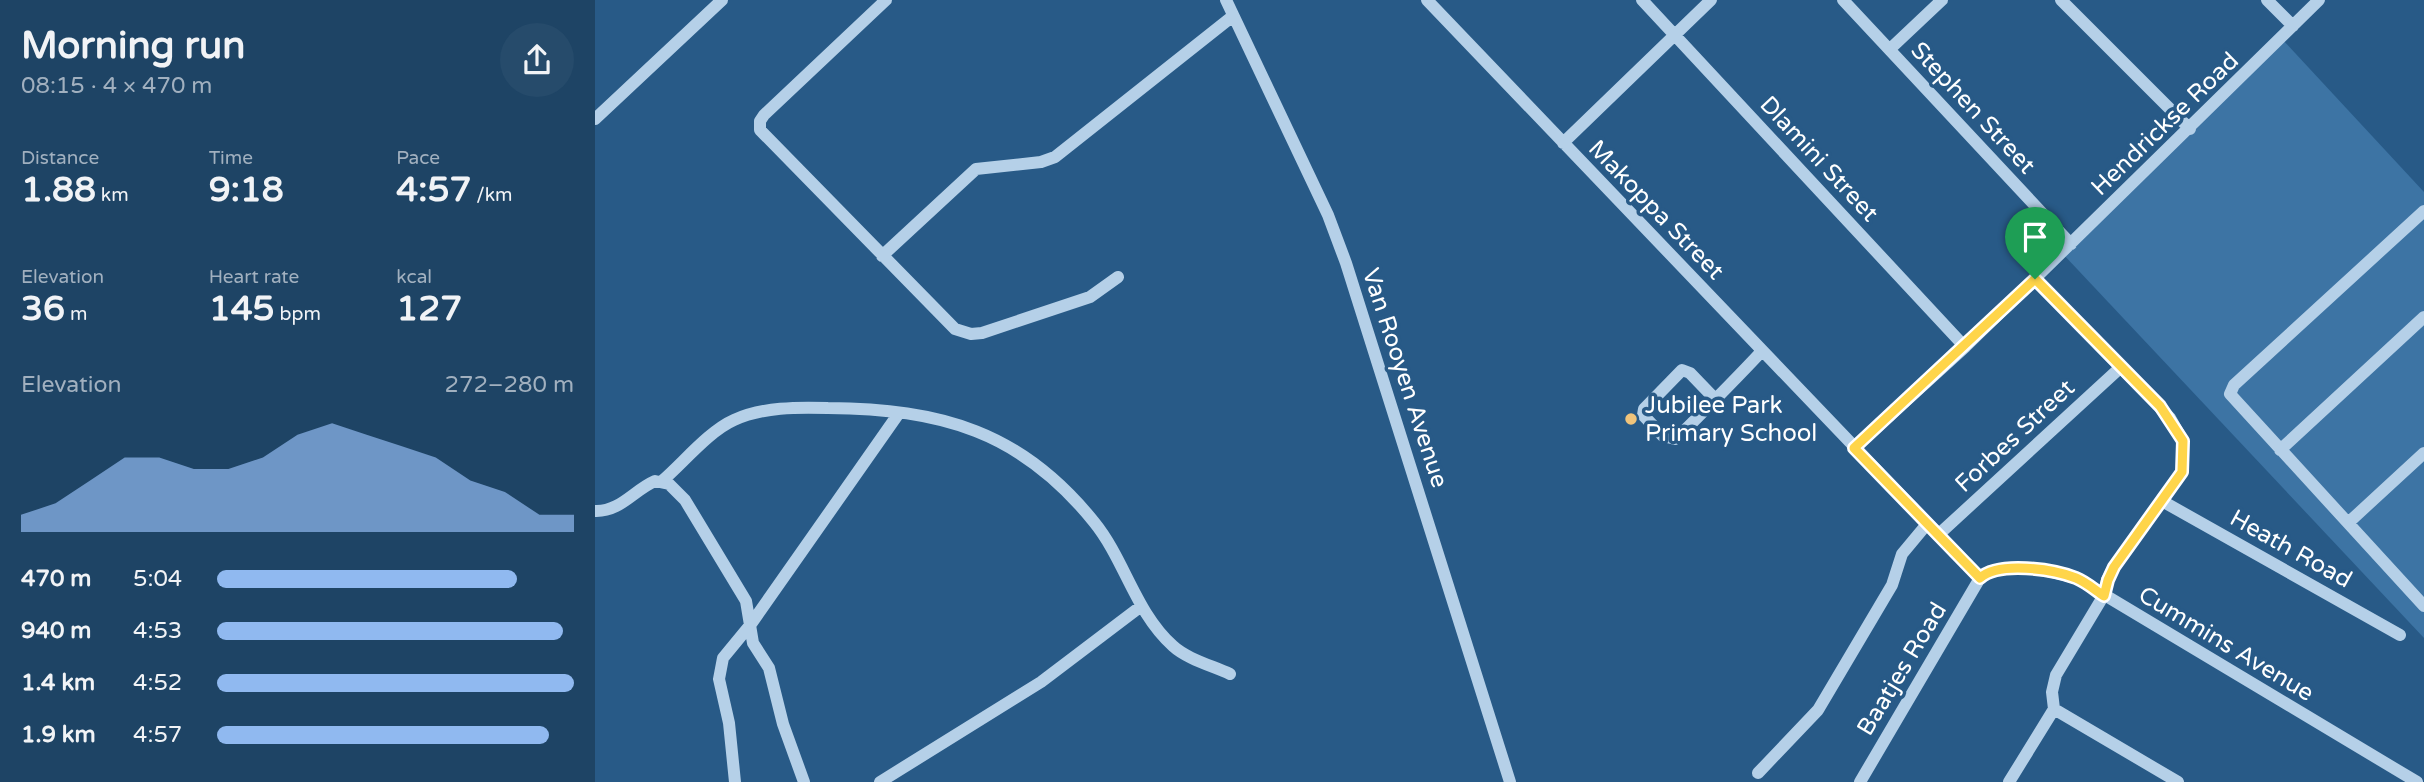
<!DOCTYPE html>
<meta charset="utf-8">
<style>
body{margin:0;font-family:"Varela Round",sans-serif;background:#264b6b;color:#f1f3f6;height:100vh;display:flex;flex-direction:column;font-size:26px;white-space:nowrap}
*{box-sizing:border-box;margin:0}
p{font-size:23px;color:#a1b0bf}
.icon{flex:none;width:38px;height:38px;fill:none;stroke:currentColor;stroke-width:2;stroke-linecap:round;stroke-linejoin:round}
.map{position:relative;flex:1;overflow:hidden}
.side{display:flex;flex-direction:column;background:#1e4465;width:595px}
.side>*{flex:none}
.pin{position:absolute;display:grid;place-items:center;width:60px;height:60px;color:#fff;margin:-72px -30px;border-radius:50% 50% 50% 0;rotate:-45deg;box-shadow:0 0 7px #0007}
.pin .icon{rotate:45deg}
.round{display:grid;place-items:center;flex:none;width:74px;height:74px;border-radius:37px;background:#264b6b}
.headline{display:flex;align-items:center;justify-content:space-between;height:119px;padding:0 21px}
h1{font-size:38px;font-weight:700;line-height:52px}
.metrics{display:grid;grid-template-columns:repeat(3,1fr);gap:10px;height:119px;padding:7px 21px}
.metrics div{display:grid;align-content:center}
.metrics b{font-size:35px;font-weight:700}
.metrics small{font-size:19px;font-weight:400}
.metrics p{font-size:19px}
.chart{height:196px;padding:14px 21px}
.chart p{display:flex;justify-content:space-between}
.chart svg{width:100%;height:126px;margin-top:7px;fill:#90b9f0;opacity:.7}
ul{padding:0 21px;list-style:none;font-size:23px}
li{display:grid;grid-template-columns:112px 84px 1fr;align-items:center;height:52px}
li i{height:18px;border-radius:9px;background:#90b9f0}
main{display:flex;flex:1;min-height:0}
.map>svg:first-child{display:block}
</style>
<main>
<section class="side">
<div class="headline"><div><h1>Morning run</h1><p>08:15 · 4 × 470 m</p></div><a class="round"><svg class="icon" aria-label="share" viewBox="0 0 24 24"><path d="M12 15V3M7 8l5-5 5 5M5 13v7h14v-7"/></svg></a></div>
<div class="metrics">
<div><p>Distance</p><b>1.88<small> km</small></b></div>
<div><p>Time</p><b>9:18</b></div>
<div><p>Pace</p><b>4:57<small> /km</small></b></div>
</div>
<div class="metrics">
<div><p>Elevation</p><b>36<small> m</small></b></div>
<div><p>Heart rate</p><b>145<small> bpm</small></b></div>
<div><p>kcal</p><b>127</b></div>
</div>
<div class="chart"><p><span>Elevation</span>272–280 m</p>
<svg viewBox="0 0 160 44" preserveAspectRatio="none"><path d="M0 44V38L10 34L20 26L30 18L40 18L50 22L60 22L70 18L80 10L90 6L100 10L110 14L120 18L130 26L140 30L150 38L160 38V44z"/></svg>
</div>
<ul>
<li><b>470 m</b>5:04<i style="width:84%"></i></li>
<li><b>940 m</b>4:53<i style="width:97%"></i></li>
<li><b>1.4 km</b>4:52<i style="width:100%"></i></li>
<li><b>1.9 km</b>4:57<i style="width:93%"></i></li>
</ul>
</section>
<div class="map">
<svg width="1829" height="782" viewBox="0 0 1829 782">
<rect width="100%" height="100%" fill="#285a87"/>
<!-- green -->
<path fill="#3d74a4" d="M1687,39L1829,192V638L1467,253Z"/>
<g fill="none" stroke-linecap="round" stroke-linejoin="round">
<!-- minor -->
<path stroke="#b5d0e8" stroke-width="12" d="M291,0L169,115L165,121V130L360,329L376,334L387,333L495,297L523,277
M631,0L733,215L751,263L915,782
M832,0L1385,578C1406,559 1458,571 1483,579L1822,782
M1047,0L1370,347
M1248,0L1476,244
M1466,0L1595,129
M1672,0L1698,26
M1295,49L1347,0
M0,119L127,0
M968,143L1116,0
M1829,211L1639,385L1635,394L1829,606
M287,256L381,169L446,162L460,157L638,16
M1120,399L1095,373L1087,370L1049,409L1048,415L1068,436L1080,439L1084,436C1112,408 1140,380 1167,351
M1259,448L1370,347L1724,0
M1685,450L1829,317
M67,481C88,463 114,431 139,420C167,407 203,407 233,408C346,409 426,431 499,522C530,560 540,612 578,646C592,659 618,666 635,674
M1567,501L1805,635
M0,511C25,512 39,490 60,481L74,484L90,500L151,601L158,643L174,668L188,724L209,782
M1753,523L1829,453
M1343,535L1526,367
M1459,709L1583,782
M1163,773L1223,710L1297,585L1307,554L1332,524
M140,782L134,723L124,679L128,658L156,624L304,413
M285,782L446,682L545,607
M1265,782L1385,578
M1414,782L1459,709L1457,692L1461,675L1509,595L1512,580L1519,567L1587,472L1588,441L1575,418L1440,279"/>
</g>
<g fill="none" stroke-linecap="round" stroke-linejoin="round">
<!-- route casing -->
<g stroke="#fff" stroke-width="14">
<path id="route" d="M1440,279L1565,406L1588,441L1587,472L1519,567L1513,580L1509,596C1500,590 1491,582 1481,578C1458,569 1404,561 1385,578L1259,448Z"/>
</g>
<!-- route -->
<use href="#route" stroke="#ffd54a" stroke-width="9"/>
</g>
<!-- markers -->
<circle fill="#f0c47b" stroke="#285a87" stroke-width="2.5" cx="1036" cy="419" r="7"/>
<g text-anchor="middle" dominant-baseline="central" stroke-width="7" stroke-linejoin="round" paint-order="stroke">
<!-- street labels -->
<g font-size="24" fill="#fff" stroke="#285a87">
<text transform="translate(1378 108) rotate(47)">Stephen Street</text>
<text transform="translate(1570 124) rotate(-44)">Hendrickse Road</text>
<text transform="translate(1224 159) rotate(47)">Dlamini Street</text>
<text transform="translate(1061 210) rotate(46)">Makoppa Street</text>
<text transform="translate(810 378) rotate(72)">Van Rooyen Avenue</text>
<text transform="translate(1420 436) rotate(-43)">Forbes Street</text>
<text transform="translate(1696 549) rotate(29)">Heath Road</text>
<text transform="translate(1631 644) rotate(31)">Cummins Avenue</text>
<text transform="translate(1307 669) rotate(-59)">Baatjes Road</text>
</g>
<!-- poi labels -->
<g font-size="24" fill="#fff" stroke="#285a87" text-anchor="start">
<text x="1050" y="405">Jubilee Park<tspan x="1050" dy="28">Primary School</tspan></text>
</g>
</g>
</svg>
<div class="pin" style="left:1440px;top:279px;background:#1e9e55"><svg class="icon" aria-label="arrive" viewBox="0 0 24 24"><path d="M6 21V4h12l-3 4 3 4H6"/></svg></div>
</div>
</main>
